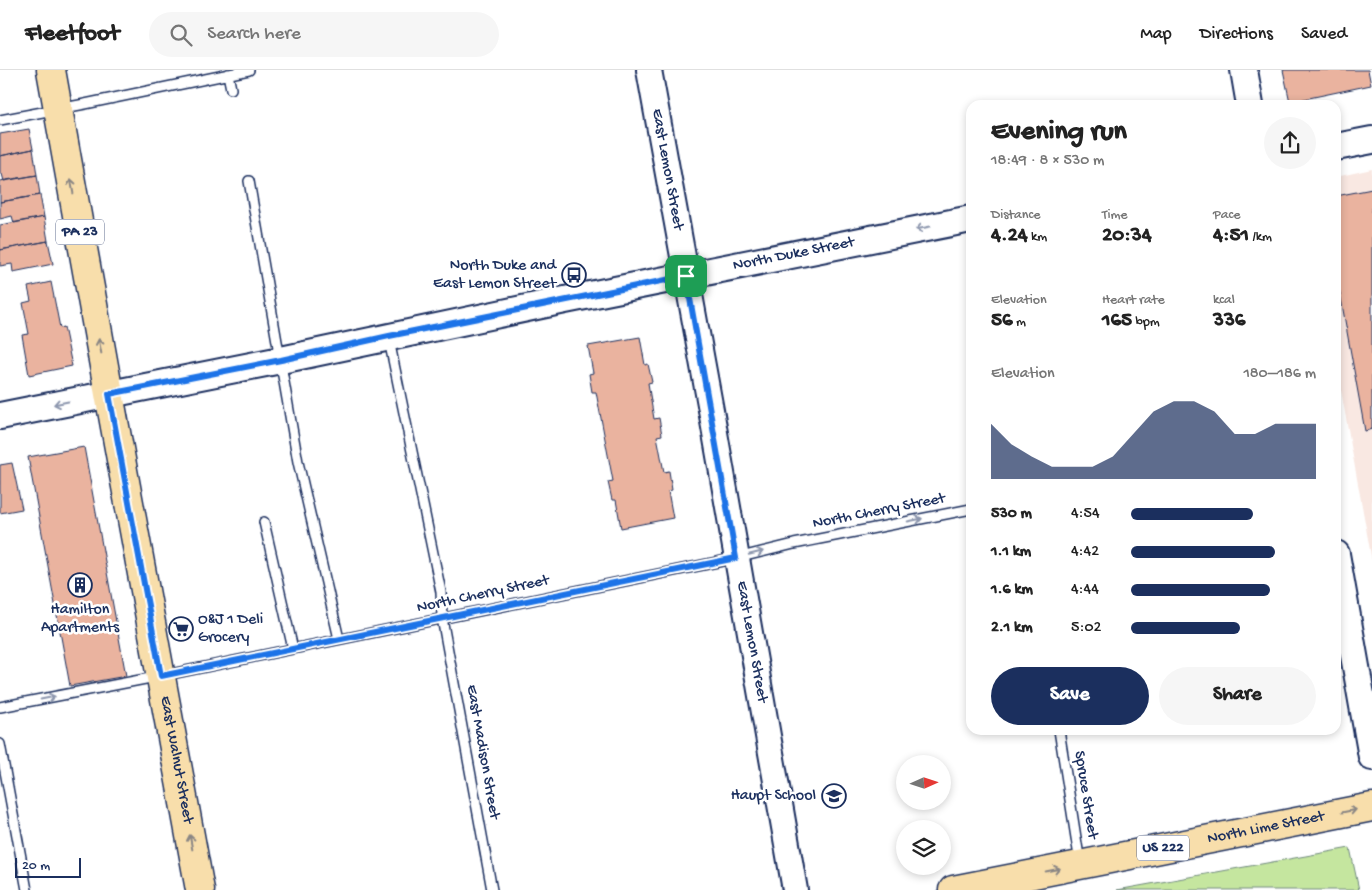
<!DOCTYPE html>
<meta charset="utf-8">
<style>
body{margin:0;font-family:"Gochi Hand",sans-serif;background:#f6f6f6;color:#222;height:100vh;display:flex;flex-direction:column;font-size:19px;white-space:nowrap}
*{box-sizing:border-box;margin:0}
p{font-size:16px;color:#767676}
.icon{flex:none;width:28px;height:28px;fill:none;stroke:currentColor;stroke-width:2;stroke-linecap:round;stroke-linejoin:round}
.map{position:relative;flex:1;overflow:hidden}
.side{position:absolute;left:966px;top:30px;width:375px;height:635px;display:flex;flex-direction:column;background:#fff;border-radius:15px;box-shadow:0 2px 8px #0003}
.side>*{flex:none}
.needle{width:32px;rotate:87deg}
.tools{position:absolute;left:896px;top:685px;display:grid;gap:10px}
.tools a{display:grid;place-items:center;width:55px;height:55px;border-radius:50%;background:#fff;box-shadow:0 2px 8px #0003;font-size:25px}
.scale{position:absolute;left:15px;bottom:12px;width:66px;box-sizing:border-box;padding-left:5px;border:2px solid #1b2f5e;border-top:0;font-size:14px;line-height:18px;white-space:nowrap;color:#1b2f5e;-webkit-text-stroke:4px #fff;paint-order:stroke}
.pin{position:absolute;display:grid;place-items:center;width:42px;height:42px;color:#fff;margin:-21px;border-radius:10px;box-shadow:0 2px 8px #0006}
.round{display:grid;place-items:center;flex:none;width:52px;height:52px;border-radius:26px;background:#f6f6f6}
.summary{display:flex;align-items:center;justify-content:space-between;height:85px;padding:0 25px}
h1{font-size:28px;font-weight:700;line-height:38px}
.metrics{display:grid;grid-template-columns:repeat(3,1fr);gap:8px;height:85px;padding:5px 25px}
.metrics div{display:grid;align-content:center}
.metrics b{font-size:21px;font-weight:700}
.metrics small{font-size:14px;font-weight:400}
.metrics p{font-size:14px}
.chart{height:140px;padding:10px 25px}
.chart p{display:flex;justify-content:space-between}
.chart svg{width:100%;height:90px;margin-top:5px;fill:#1b2f5e;opacity:.7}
.action{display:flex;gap:10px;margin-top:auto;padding:10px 25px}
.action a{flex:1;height:58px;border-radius:30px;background:#1b2f5e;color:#fff;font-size:20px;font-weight:700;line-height:58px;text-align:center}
.action a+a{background:#f6f6f6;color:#222}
ul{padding:0 25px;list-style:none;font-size:16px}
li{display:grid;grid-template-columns:80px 60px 1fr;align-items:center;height:38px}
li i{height:12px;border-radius:6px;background:#1b2f5e}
header{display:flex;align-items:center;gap:30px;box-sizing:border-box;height:70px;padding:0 25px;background:#fff;border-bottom:1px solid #e0e0e0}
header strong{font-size:24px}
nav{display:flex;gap:28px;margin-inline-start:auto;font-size:18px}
.search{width:350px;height:45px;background:#f6f6f6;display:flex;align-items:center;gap:12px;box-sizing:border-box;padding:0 18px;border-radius:28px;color:#767676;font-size:19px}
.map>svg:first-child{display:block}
</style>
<header>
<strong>Fleetfoot</strong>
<div class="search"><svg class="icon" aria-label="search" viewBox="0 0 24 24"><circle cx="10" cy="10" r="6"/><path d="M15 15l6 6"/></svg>Search here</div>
<nav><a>Map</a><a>Directions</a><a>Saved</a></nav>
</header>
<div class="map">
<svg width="1372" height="820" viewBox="0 0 1372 820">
<rect width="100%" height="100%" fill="#fff"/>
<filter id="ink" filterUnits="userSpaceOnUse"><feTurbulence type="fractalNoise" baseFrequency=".02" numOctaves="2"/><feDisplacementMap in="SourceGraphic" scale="10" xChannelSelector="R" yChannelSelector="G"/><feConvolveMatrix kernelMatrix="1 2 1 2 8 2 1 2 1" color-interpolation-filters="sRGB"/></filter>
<g filter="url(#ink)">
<!-- built -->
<path fill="#f9e8e2" d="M1372,99V491L1336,293V107Z"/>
<!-- green -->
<path fill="#c5e69f" stroke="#708a7e" d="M1350,778L1359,820H1117Z"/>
<!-- building -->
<path fill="#eab39f" stroke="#1b2f5e" d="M1283,0H1368L1371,15L1290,32Z
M29,59L33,79L0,86V64Z
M33,79L37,105L4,111L2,104H0V86Z
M37,105L40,125L0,132V111Z
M1372,119V359L1365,361L1336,201V126Z
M40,125L44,147L14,153L12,146L0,149V132Z
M44,147L48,171L0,180V155Z
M48,171L53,194L13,202L12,194L0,196V180Z
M51,212L60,258L64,257L72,296L29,305L22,265L29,264L23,233L31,231L28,217Z
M640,267L645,295L648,294L652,312L648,313L654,349L659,348L662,365L657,366L664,402L669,401L672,420L668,421L673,448L621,458L616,430H612L608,412L613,411L596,322H592L589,304L593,303L588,276Z
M84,377L126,606L70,616L28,387Z
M12,393L22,439L0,443V395Z"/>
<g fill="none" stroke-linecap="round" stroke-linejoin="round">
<!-- service casing -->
<g stroke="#1b2f5e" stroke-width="12">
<path id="service" d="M228,4L231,19
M0,50L85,34L249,0
M249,111L298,392L339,569
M389,270L441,522L442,548L492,820
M264,452L293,579
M0,637L161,606L737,488L794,474L971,439
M1059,660L1080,793
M0,674L27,820"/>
</g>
<!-- tertiary casing -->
<g stroke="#1b2f5e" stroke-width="28">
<g id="tertiary">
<path id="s1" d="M649,0L711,340L795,820"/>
</g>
</g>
<!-- secondary casing -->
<g stroke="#1b2f5e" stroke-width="30">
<g id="secondary">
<path d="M1244,0L1250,35"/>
<path d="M1336,77L1372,70"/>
<path id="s2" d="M0,346L281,290L565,230L971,149"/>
<path d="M1336,484L1372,687"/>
</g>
</g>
<!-- primary casing -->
<g stroke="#1b2f5e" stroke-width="31">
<g id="primary">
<path id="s3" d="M51,0L109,324L200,820"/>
</g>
</g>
<!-- trunk casing -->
<g stroke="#1b2f5e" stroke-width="31">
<g id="trunk">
<path id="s4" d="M953,820L1372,737"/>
</g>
</g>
<!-- service -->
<use href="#service" stroke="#fff" stroke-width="9"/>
<!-- tertiary -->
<use href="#tertiary" stroke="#fff" stroke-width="24"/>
<!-- secondary -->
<use href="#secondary" stroke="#fff" stroke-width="26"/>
<!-- primary -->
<use href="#primary" stroke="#f8deab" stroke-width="28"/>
<!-- trunk -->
<use href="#trunk" stroke="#f8deab" stroke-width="28"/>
</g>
<!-- one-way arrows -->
<defs><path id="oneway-shaft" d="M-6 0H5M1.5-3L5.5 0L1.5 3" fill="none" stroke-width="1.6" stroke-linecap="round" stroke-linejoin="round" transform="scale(1.25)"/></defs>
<g stroke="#8a8684">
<use href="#oneway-shaft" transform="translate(72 116) rotate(-100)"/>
<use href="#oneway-shaft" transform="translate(100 276) rotate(-100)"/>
<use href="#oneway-shaft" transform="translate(1349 741) rotate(-11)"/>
<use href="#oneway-shaft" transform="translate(191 772) rotate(-100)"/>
<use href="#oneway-shaft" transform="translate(1053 800) rotate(-11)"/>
</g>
<g stroke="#8d97ae">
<use href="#oneway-shaft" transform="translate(923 158) rotate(169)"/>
<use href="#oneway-shaft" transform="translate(61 333) rotate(169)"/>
<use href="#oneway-shaft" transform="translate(915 450) rotate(-11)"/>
<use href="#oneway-shaft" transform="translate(756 483) rotate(-14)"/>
<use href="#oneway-shaft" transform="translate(48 628) rotate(-11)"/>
</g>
</g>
<g fill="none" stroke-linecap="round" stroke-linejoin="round" filter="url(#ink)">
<!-- route casing -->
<g stroke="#fff" stroke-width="10">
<path id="route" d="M686,206L736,488L161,606L109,324L281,290L389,266Z"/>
</g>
<!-- route -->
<use href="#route" stroke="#1a73e8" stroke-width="6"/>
</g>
<!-- icons -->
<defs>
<g id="bus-ring" transform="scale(1.25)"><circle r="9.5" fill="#fff" stroke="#1b2f5e" stroke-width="1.5"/><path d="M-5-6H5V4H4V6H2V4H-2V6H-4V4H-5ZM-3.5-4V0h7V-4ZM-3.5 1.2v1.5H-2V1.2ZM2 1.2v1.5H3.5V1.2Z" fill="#1b2f5e"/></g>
<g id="building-ring" transform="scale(1.25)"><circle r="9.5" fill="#fff" stroke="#1b2f5e" stroke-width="1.5"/><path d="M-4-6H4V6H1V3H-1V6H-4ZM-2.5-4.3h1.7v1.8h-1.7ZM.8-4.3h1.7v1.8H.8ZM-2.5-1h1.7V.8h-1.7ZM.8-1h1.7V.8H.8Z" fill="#1b2f5e"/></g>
<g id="supermarket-ring" transform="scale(1.25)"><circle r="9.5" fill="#fff" stroke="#1b2f5e" stroke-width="1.5"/><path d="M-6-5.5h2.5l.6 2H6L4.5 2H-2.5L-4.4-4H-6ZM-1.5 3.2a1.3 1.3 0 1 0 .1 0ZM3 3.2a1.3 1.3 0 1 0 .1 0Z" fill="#1b2f5e"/></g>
<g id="school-ring" transform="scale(1.25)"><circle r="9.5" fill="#fff" stroke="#1b2f5e" stroke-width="1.5"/><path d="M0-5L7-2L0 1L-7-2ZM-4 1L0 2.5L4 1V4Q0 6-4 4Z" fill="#1b2f5e"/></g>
</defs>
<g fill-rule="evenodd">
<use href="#bus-ring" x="574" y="205"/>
<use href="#building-ring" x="80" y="515"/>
<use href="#supermarket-ring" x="181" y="559"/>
<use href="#school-ring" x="834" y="726"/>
</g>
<g text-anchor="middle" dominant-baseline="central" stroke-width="5" stroke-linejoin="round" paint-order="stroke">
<!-- shield labels -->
<g fill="#fff" stroke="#5f6d8e" stroke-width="1">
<rect x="56" y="149.5" width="48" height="25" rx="4"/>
<rect x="1137" y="765.5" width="52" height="25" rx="4"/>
</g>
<g font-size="15" font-weight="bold" fill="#1b2f5e">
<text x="80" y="162">PA 23</text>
<text x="1163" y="778">US 222</text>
</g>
<!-- street labels -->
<g font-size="16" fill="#1b2f5e" stroke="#fff">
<text stroke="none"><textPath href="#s1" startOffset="101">East Lemon Street</textPath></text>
<text stroke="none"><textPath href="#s2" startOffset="810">North Duke Street</textPath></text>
<text transform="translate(879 442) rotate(-11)">North Cherry Street</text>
<text transform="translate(483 525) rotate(-12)">North Cherry Street</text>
<text stroke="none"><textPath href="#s1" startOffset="581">East Lemon Street</textPath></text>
<text transform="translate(482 682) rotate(80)">East Madison Street</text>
<text stroke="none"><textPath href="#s3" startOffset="701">East Walnut Street</textPath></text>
<text transform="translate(1085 725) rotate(81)">Spruce Street</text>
<text stroke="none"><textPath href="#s4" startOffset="319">North Lime Street</textPath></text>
</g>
<!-- poi labels -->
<g font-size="16" fill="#1b2f5e" stroke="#fff" text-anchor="end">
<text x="556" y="196">North Duke and<tspan x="556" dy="18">East Lemon Street</tspan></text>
<text x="80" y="540" text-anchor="middle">Hamilton<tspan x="80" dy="18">Apartments</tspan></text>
<text x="198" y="550" text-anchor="start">O&amp;J 1 Deli<tspan x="198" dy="18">Grocery</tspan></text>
<text x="816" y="726">Haupt School</text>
</g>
</g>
</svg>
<div class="tools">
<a><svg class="needle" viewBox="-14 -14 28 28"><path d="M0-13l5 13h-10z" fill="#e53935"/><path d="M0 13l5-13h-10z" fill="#767676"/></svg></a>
<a><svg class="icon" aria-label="layers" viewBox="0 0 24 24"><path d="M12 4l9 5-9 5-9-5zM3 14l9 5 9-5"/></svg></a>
</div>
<div class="scale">20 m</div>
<div class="pin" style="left:686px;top:206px;background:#1e9e55"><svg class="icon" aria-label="arrive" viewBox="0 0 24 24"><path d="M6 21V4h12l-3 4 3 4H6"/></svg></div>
<section class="side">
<div class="summary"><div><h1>Evening run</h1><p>18:49 · 8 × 530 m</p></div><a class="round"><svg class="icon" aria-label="share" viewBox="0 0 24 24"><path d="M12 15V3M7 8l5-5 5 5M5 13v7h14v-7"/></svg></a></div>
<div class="metrics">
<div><p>Distance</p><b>4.24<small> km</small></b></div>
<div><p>Time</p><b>20:34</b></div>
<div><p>Pace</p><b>4:51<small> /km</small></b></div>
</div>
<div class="metrics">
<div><p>Elevation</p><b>56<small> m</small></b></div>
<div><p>Heart rate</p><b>165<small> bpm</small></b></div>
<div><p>kcal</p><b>336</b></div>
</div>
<div class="chart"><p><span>Elevation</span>180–186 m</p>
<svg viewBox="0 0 160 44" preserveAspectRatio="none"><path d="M0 44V17L10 27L20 33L30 38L40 38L50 38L60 33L70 22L80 11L90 6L100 6L110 11L120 22L130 22L140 17L150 17L160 17V44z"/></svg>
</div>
<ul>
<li><b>530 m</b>4:54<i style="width:66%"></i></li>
<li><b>1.1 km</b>4:42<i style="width:78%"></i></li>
<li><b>1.6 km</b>4:44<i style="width:75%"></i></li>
<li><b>2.1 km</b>5:02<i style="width:59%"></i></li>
</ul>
<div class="action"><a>Save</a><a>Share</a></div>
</section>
</div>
